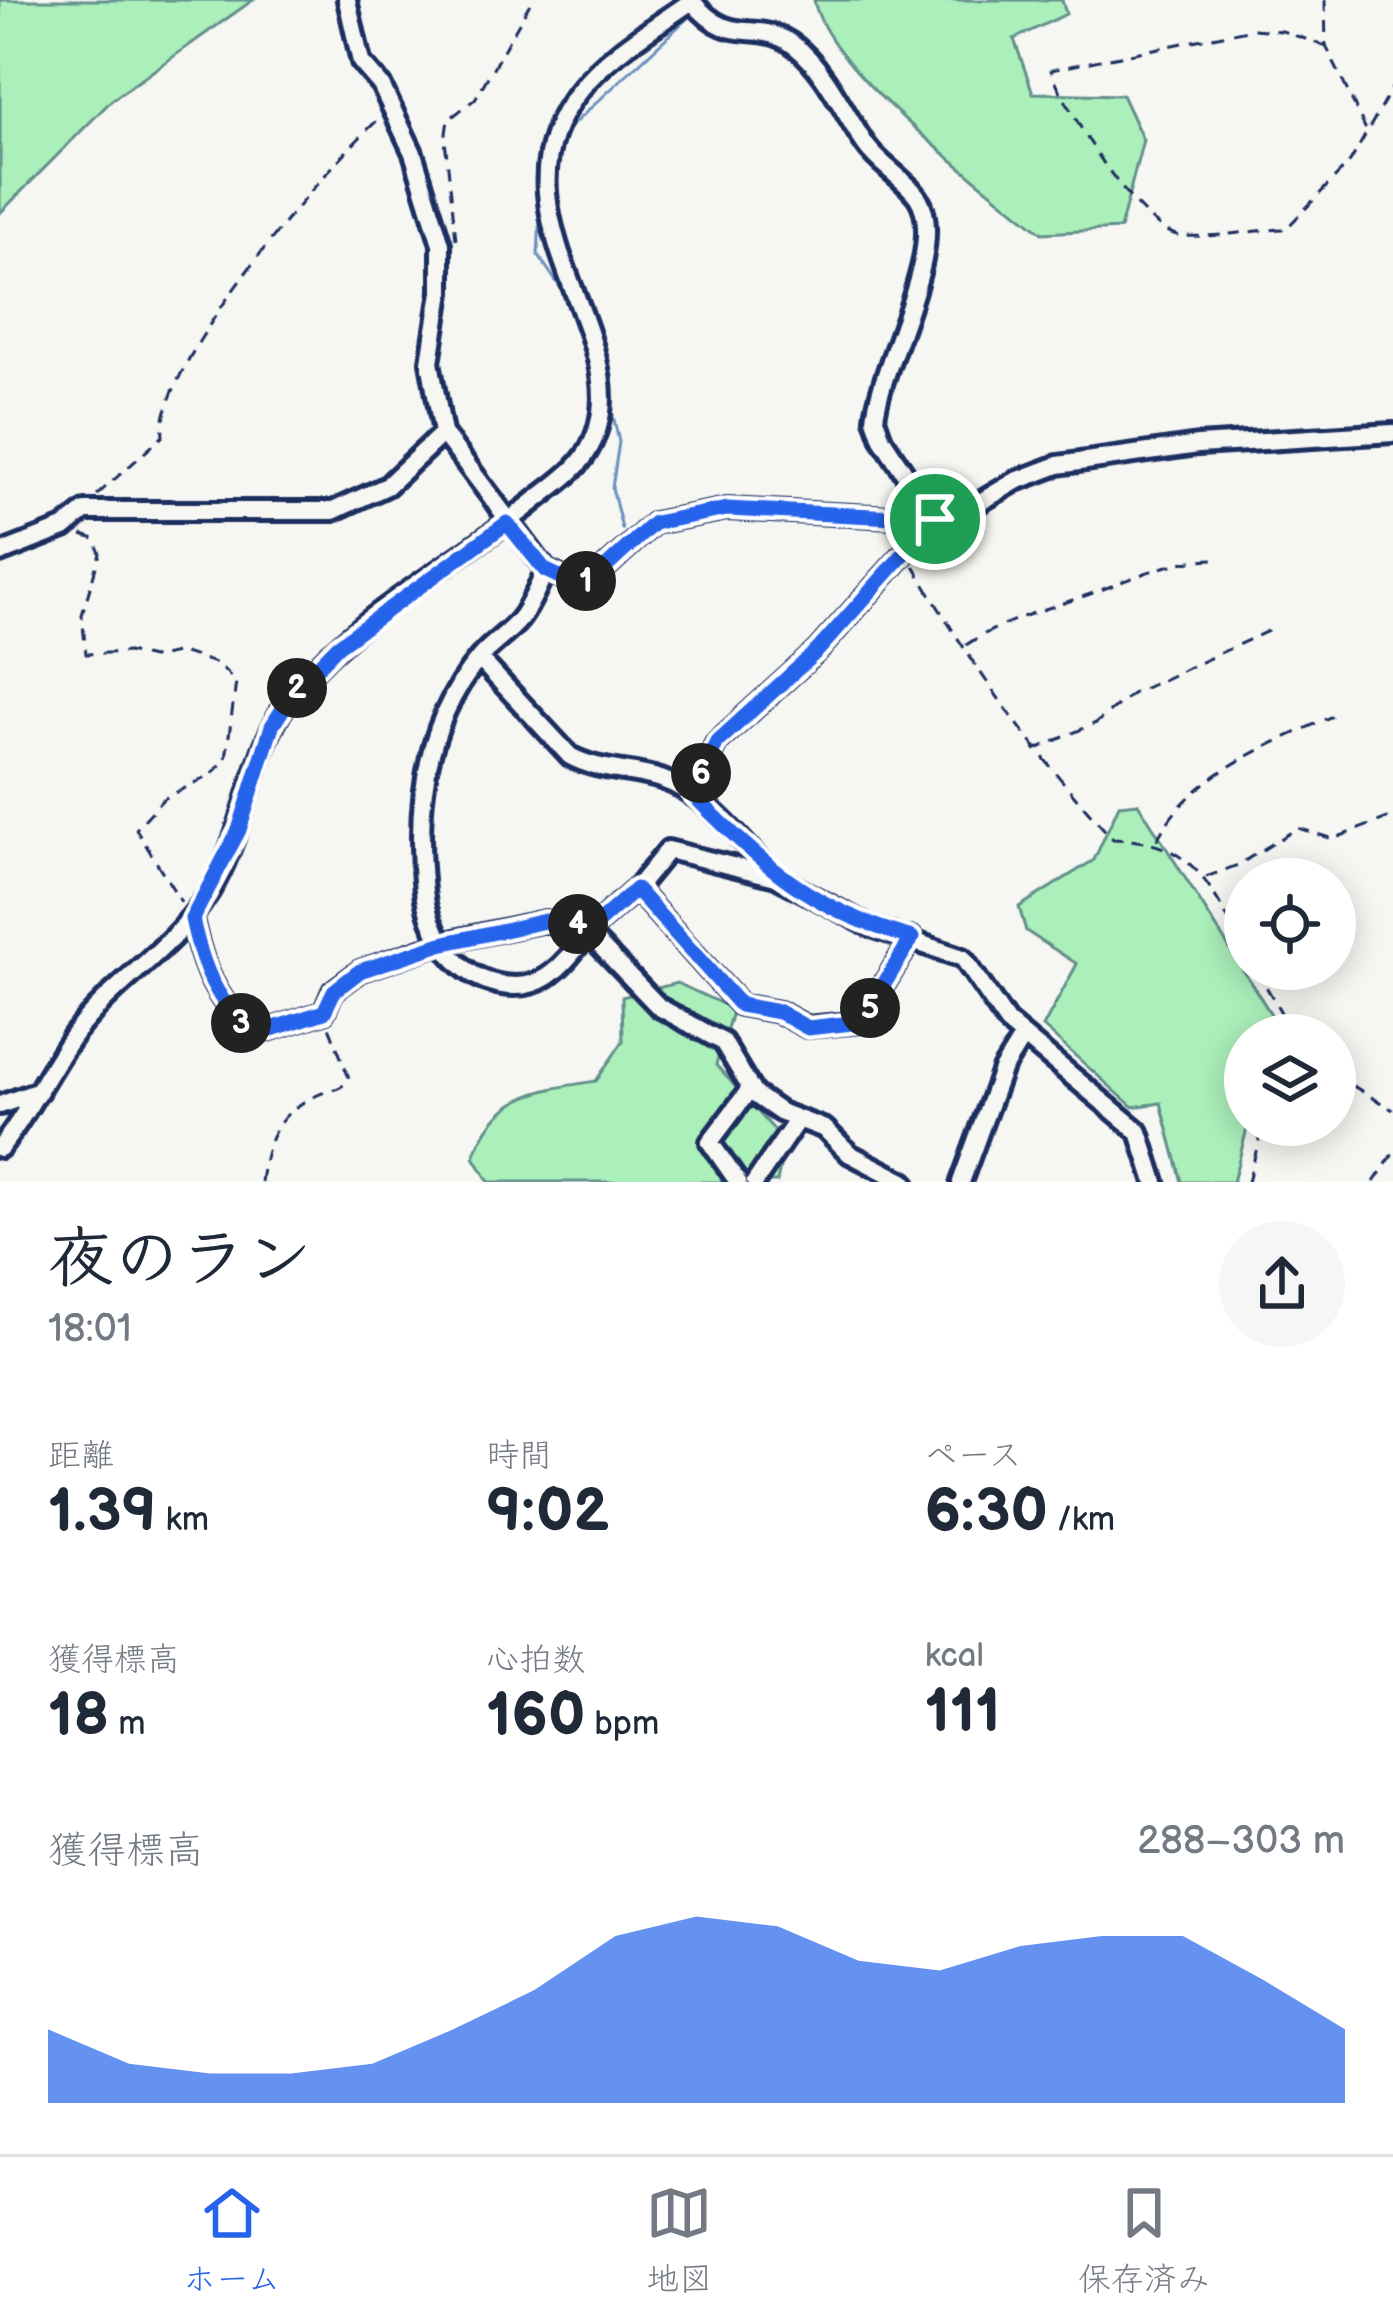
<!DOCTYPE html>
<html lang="ja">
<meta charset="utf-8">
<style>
body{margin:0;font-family:"Balsamiq Sans","Klee One",sans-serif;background:#f6f6f7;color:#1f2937;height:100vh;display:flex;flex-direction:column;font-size:45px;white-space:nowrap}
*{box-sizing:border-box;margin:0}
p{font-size:39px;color:#747a83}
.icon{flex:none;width:66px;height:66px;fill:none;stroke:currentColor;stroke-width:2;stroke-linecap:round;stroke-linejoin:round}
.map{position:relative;height:1182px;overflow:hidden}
.panel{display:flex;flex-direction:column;background:#fff;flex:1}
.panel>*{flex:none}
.tools{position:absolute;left:1224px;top:858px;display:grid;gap:24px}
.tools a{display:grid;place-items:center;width:132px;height:132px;border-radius:50%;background:#fff;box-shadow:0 6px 30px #0003;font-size:60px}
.pin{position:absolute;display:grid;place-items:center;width:102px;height:102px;color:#fff;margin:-51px;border:6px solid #fff;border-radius:50%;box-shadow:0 3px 12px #0007}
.km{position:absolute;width:60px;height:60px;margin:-30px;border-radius:50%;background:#222;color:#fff;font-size:33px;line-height:60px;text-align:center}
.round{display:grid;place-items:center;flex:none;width:126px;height:126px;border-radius:63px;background:#f6f6f7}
.head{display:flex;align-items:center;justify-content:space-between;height:204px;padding:0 48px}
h1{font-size:66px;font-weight:800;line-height:90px}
.figures{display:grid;grid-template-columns:repeat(3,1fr);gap:18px;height:204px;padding:12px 48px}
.figures div{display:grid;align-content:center}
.figures b{font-size:60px;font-weight:800}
.figures small{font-size:33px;font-weight:400}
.figures p{font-size:33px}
.chart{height:336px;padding:24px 48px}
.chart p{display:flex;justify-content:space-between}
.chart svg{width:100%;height:216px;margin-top:12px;fill:#2563eb;opacity:.7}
.menu{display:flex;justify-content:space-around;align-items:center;height:168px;border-top:3px solid #e0e1e3;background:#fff;font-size:33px;color:#747a83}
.menu a{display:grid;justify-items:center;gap:6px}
.menu .selected{color:#2563eb}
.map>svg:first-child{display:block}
</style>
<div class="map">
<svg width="1393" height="1182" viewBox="0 0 1393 1182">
<rect width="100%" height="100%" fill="#f6f6f2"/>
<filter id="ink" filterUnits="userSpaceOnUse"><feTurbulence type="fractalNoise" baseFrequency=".00833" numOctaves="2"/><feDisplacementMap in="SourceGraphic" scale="24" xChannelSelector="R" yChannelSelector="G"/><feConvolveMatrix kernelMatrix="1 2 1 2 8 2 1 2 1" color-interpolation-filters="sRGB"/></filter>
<g filter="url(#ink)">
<!-- green -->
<path fill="#abefba" stroke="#638f8c" stroke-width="3" d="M0,0H253L112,100L0,213Z
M814,0H1062L1066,14L1014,39L1033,93L1122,95L1143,140L1120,229L1042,233C984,184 828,73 814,0Z
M1138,803L1284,1035H1245L1248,1125L1233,1182H1182L1161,1103L1133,1107L1043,1027L1077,964L1026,931L1019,907L1094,860L1119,805Z
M677,983L733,1009L716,1065L785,1142L777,1182H489L474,1157C495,1095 537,1090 596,1081L623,1041L622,997Z"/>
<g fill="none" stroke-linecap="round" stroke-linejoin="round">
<!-- stream -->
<path stroke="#6a90bd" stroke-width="3" d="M567,130L692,14
M541,200L538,255L569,300
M609,397L619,442L612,488L622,529"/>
<!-- minor casing -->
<g stroke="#1b2f5e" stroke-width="26">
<path id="minor" d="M347,0L361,62L381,85L413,153L441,244V292L430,362L443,433L546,570L574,583L593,579L654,523L727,509L935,519L965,511L1016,481L1058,465L1198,445L1393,433
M691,0C733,51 755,16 795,46C825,69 844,113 865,144C879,165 902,176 917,196C951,244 880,363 875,419L882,439L935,519
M0,553L64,528L85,511H333L387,486L443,433
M546,570C538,586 531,605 520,619C509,633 492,643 480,657C424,723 415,809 424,891C428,928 452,970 490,982C542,998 563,965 592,928
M479,658L570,756C599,772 630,769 661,779C707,794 742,843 775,876
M691,793L717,742L818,650L935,519
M636,889L740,1005L779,1012L807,1027L861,1022L912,938
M192,919C202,965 216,1005 256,1034L324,1012L333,991L360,971L441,943L545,921L592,928L636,889L668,850L776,877L869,926L963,958L1007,1022L1139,1132L1155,1182
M588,933L659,1007L723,1042L754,1094L780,1112L825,1129L850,1154L904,1182
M0,1105L39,1091
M0,1148C29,1112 48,1070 75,1033C118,977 182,945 216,880C249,819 252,742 297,689C361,612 455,565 532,503C550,488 573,474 586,454C654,347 477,218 579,91C609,53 654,28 693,0
M738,1182L710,1142L750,1089
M755,1182L798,1119
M961,1182L1002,1070L1023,1036"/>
</g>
<!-- path -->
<path stroke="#1b2f5e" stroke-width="3" stroke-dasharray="12 9" stroke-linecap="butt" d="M1325,0L1326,46L1367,132
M1326,46L1282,31L1252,29L1051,70C1066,109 1139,233 1182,236C1216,238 1253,230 1286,229L1350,162L1393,86
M456,239L445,140L448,120L475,99L532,0
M97,495L163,436C155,368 326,166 380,118
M82,535L94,539L100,553L82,615L86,654L128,652L152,658L181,652L218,664L236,682L226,759L211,775L163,799L136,829L181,902
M914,566C971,666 1035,754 1113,839C1196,841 1208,884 1245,950
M966,645C1001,622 1039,611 1079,598C1129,581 1167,558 1223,559
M1034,750L1096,723L1132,694L1272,629
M1157,840C1193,771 1266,748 1332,716
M1206,877L1238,865L1298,828L1333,839L1393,816
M1256,969L1294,1035
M1335,1075L1393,1110
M261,1182C267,1134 280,1109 325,1092C337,1088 341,1090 349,1078L328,1024
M1248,1182L1263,1125
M1374,1182L1393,1154"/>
<!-- minor -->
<use href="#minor" stroke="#f6f6f2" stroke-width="16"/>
</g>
</g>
<g fill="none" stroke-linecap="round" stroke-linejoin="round" filter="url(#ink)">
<!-- route casing -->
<g stroke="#fff" stroke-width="24">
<path id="route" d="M727,509L935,519L818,650L717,742L692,794C765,866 809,909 912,938L861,1022L808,1028L779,1012L740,1005L636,889L592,928L545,921L441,944L360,971L334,991L324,1012L256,1034C216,1005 202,965 192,919L239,830L272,726L295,690L338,646L507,523L545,570L574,584L593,579L654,523Z"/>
</g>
<!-- route -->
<use href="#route" stroke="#2563eb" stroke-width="15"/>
</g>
</svg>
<div class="tools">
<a><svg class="icon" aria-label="locate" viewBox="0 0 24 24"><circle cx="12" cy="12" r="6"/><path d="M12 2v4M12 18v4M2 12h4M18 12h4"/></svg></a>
<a><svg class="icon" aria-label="layers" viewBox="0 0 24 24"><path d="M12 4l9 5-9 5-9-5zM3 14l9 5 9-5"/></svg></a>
</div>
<div class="pin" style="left:935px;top:519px;background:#1e9e55"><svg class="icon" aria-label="arrive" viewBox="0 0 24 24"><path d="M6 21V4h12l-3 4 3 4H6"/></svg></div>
<b class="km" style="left:586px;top:581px">1</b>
<b class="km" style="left:297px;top:688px">2</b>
<b class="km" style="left:241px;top:1023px">3</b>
<b class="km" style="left:578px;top:924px">4</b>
<b class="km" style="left:870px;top:1008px">5</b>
<b class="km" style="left:701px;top:773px">6</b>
</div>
<section class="panel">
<div class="head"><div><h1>夜のラン</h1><p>18:01</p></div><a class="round"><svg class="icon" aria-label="share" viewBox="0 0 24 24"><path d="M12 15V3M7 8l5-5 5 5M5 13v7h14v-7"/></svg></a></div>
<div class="figures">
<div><p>距離</p><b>1.39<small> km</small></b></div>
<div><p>時間</p><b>9:02</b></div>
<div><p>ペース</p><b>6:30<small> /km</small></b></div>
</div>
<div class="figures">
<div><p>獲得標高</p><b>18<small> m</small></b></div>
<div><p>心拍数</p><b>160<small> bpm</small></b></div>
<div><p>kcal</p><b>111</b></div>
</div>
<div class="chart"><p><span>獲得標高</span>288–303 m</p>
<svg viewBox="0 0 160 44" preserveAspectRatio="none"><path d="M0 44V29L10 36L20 38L30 38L40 36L50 29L60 21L70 10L80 6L90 8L100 15L110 17L120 12L130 10L140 10L150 19L160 29V44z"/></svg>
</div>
</section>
<nav class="menu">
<a class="selected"><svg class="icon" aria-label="home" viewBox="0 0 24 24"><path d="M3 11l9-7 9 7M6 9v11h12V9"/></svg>ホーム</a>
<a><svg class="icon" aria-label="map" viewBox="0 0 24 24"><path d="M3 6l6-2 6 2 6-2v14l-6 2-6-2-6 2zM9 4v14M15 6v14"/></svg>地図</a>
<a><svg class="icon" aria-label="saved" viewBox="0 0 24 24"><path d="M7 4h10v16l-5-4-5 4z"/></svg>保存済み</a>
</nav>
